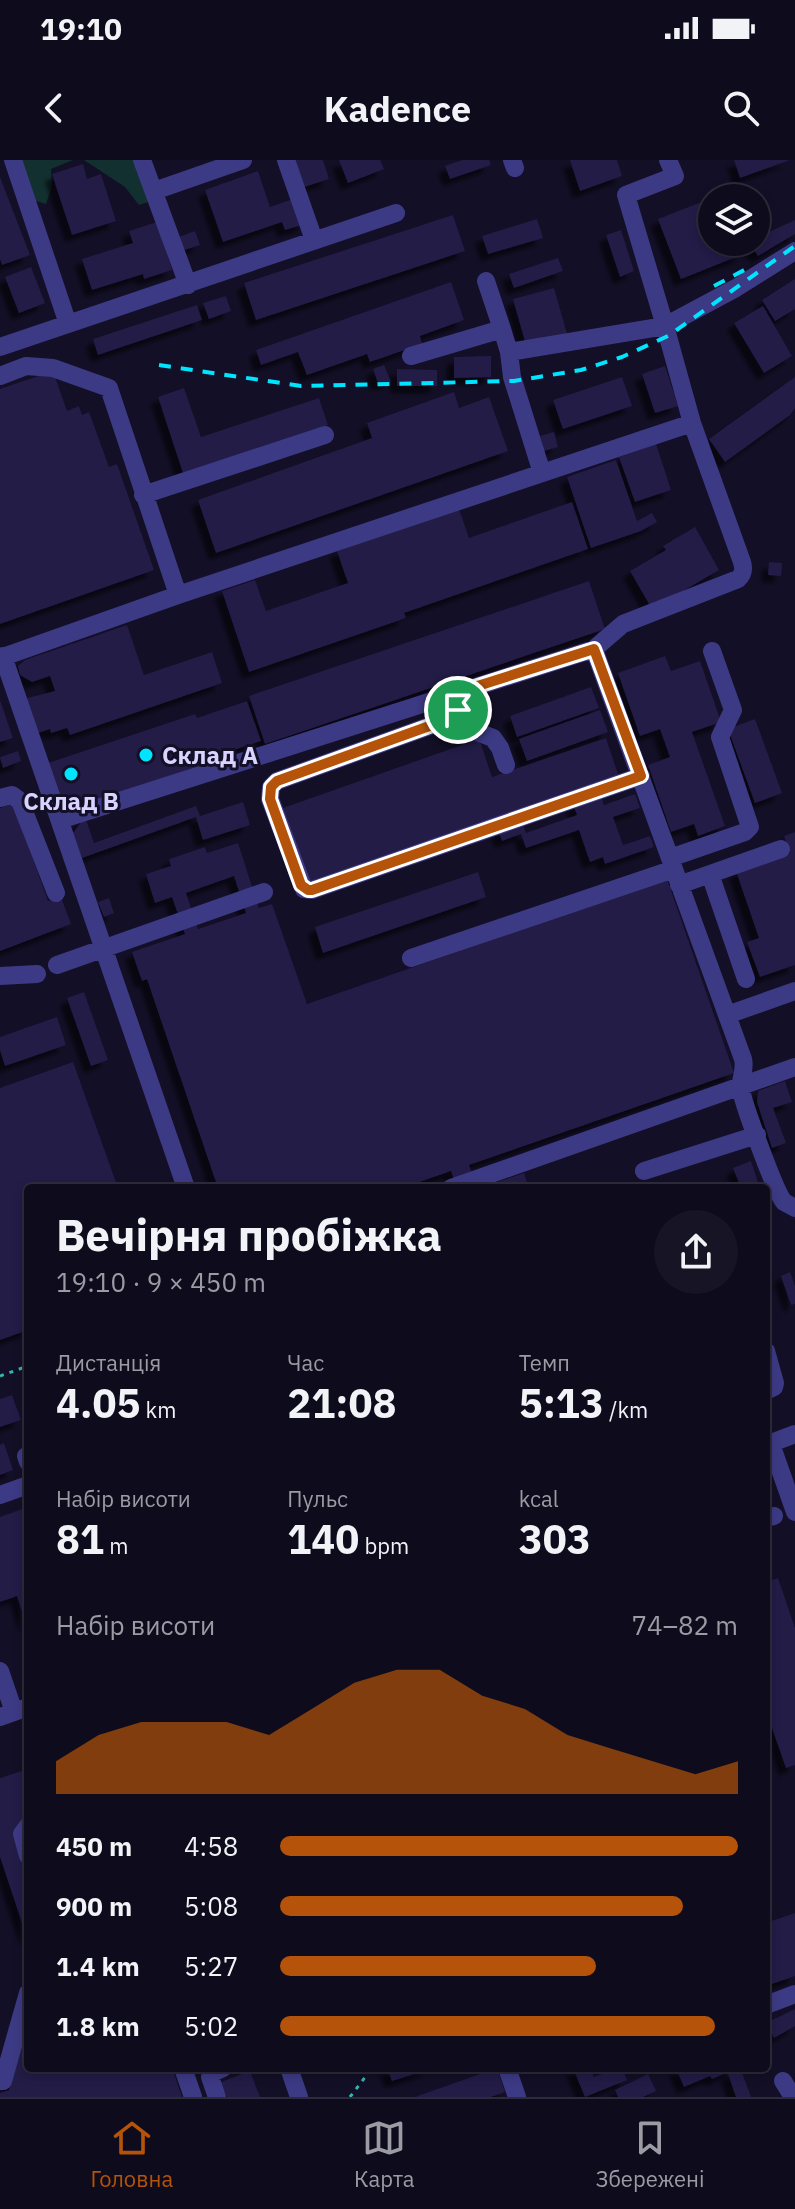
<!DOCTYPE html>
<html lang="uk">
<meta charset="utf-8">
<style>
body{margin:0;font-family:"IBM Plex Sans",sans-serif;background:#171425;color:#f1f3f6;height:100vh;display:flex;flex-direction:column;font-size:30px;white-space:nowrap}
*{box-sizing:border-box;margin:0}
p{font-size:26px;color:#9b9ba3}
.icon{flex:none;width:44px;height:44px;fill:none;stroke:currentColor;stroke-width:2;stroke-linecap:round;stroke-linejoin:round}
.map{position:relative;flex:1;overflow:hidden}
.side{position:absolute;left:24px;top:1024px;width:746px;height:888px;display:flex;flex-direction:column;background:#0e0b1c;border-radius:8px;box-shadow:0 4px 12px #0003,0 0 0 2px #2e2b3b}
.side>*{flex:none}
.buttons{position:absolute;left:698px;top:24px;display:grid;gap:16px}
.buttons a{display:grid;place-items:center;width:72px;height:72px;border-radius:50%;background:#0e0b1c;box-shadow:0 4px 12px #0003,0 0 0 2px #2e2b3b;font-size:40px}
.pin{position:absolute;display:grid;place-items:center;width:68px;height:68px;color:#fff;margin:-34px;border:4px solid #fff;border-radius:50%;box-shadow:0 2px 8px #0007}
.round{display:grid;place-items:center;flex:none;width:84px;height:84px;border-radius:42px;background:#171425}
.head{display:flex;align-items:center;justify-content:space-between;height:136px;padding:0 32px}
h1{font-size:44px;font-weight:800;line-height:60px}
.figures{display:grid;grid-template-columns:repeat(3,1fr);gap:12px;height:136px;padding:8px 32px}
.figures div{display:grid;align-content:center}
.figures b{font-size:40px;font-weight:800}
.figures small{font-size:22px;font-weight:400}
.figures p{font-size:22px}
.chart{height:224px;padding:16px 32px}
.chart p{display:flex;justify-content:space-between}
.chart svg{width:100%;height:144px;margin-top:8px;fill:#b45309;opacity:.7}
ul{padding:0 32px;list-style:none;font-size:26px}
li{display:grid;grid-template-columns:128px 96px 1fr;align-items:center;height:60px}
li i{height:20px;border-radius:10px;background:#b45309}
.status{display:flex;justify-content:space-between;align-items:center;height:56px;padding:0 40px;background:#0e0b1c;direction:ltr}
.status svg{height:22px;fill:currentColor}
header{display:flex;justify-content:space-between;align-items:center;height:104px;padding:0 32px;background:#0e0b1c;font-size:36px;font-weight:800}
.tabs{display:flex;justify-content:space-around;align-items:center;height:112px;border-top:2px solid #2e2b3b;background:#0e0b1c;font-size:22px;color:#9b9ba3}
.tabs a{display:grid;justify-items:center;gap:4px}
.tabs .selected{color:#b45309}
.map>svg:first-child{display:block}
</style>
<div class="status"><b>19:10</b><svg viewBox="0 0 49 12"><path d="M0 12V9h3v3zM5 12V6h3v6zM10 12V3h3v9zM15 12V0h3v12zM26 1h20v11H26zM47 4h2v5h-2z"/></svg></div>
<header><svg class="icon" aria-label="back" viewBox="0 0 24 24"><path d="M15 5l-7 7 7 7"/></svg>Kadence<svg class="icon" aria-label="search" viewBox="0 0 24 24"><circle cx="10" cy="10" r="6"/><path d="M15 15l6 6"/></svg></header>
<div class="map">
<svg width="795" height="1937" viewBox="0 0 795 1937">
<defs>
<filter id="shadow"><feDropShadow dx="-7" dy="7" stdDeviation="2" flood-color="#0009"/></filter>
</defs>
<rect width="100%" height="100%" fill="#130f26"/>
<!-- green -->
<path fill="#12302f" d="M17,0H73L51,9L52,26L46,44L29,39Z
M84,0H134L148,42L139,45L125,27Z"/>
<!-- building -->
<path fill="#241b47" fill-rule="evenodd" filter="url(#shadow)" d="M292,0H323L329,19L301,28Z
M339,0H380L384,9L348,23Z
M462,0H489L491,5L450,19L445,6Z
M570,0H617L622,16L580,31Z
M734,0H790L740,18Z
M83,4L87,19L101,14L116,61L72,75L52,14Z
M258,11L270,47L296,38L305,64L285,70L282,62L223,82L205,30Z
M0,17L30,95L2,105L0,99Z
M712,38V82H736L741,95L681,119L658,59Z
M453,55L465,91L256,160L244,123Z
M537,59L543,78L488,94L482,76Z
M795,60V74L758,96L749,82H756V78Z
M157,62L172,110L144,119L143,114L92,130L82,99L133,83L129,71Z
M621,70L634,111L620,117L606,75Z
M195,71L200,85L181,91L176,78Z
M558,98L563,111L514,128L509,114Z
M31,107L45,143L19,153L5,117Z
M795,119V149L775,161L762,140Z
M451,122L464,160L420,176L422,184L370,202L367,194L307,215L298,192L261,205L256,190Z
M554,128L567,174L526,185L513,139Z
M226,136L231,151L209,159L203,143Z
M197,145L202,160L98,195L93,179Z
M763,146L792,196L764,213L734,163Z
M491,196V217L454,218V197Z
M384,205L391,222L378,223L373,209Z
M665,206L678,246L655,253L642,214Z
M397,209L437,210V226H397Z
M53,211L67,251L79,246L82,255L89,252L109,307L117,304L154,410L0,464V229Z
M622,217L632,246L563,269L553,240Z
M795,217V248L790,255L725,302L709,279Z
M184,228L201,277L319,238L328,265L183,313L158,237Z
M454,232L459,248L489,237L508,291L216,393L198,340L372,278L367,263Z
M554,272L558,287L544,291L540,276Z
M656,284L671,330L635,342L619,297Z
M616,300L637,361L652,353L657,362L641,371L591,388L567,317Z
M572,342L588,389L404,453L406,458L249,512L222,431L255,420L266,451L348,423L337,391L459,349L469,378Z
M695,367L719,410L652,449L630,411L666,390L663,386Z
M769,402L782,403L781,416L768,415Z
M589,421L605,469L265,584L249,536Z
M127,465L144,515L212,492L222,523L70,575L67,568L51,573L50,569L35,574L24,539L55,531L50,516L32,522L20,515L18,506L25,500Z
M665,496L671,511L700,501L721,562L692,572L725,666L698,676L694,664L671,672L648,605L670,597L660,569L640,576L618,513Z
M591,527L599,548L517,577L510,556Z
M0,540L13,578L0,582Z
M247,541L261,581L210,598L211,602L67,651L62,636L60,637L48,603L195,554L197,558Z
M600,550L608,572L527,601L519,579Z
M755,559L782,633L755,643L728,569Z
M606,578L619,617L309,724L283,648L479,579L492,617Z
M18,591L21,601L3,608L0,597Z
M600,634L604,645L635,634L640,648L613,657L623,685L650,676L654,687L605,704L603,697L590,702L579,670L526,688L521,674L502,681L498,670L522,662L526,673L577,655L573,644Z
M243,642L250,665L203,680L196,657L82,698L73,673L85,657L94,683L196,646L200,656Z
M13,644L48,741L61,737L71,764L0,791V648Z
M795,672V805L760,817L747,782L759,778L736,711L790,693L784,676Z
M238,683L259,748L272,744L307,844L667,719L734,913L469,1005L477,1028H457L451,1011L402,1028H218L147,819L142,821L132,792L185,774L172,737L155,743L146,714L171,706L169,699L205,687L207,693ZM234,716L246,753L198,769L186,733Z
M478,712L486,737L323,793L315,767Z
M109,738L114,753L104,757L98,742Z
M84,832L108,900L91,906L67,838Z
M57,857L66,885L5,906L0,890V877Z
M73,902L118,1028H28V1170L0,1180V928Z
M785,921L792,942L773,948L786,983L772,988L757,942L758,931Z
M751,1001L760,1028H746L744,1022L739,1023L733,1008Z
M524,1013L529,1028H490L489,1025Z
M790,1112L795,1126V1144L791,1145L781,1116Z
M12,1235L21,1260L0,1267V1239Z
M4,1283L13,1310L0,1315V1285Z
M25,1348L28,1358L27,1467L17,1436L0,1442V1357Z
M778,1418L795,1468V1605L786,1608L766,1551V1422Z
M28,1609V1777L27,1778L0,1697V1618Z
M795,1753V1816L766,1826V1763Z
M795,1849V1866L774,1878L766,1863Z
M27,1869L28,1908H172L182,1937H0V1933L9,1930Z
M387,1908H430V1909L392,1921Z
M497,1908L505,1932L491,1937H415Z
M573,1908H590L594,1917L617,1908H622L627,1920L585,1937Z
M676,1908H737L712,1919L710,1916L684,1927Z
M741,1910L751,1937H736L728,1914Z
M250,1911L260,1937H227L221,1922Z
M648,1914L656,1931L643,1937H618L615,1930Z"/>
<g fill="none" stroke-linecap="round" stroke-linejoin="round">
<!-- path -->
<path stroke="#2fb8b0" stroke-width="3" stroke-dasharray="4 6" stroke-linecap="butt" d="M0,1216L28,1206
M350,1937L372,1908"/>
<!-- minor -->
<path stroke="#3d3a85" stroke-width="18" d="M13,0L68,164
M142,0L188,125
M286,0L314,80
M512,0L515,8
M154,31L243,0
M486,121L502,169
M0,187L396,53
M509,192L665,166L736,128L795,91
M411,196L502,169L509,192L512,217L542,313
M0,216L26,206L53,208L109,228L178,435
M143,335L325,275
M594,489L743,899C746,911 739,920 741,930C744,945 775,1032 784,1042C786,1043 793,1047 795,1048
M3,496L186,1028
M0,498L178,435L692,263
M468,529L458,550L446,560L277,621L271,627L270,639L304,729L312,730L641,616
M446,560L493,578L500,588L506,605
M0,638L12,635L20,641L56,733
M60,660L594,489L623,464L738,419C744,414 744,409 742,402L692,263L665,166L626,35L675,16L668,0
M670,698L745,672L750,667L720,577L733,550L712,491
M710,714L746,819
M679,725L781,689
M411,798L674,709
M57,805L264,732
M0,816L37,814
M727,855L795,831
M644,1011L757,975
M451,1028L795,907
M766,1191L775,1223L774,1227L766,1231
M771,1284L795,1352
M766,1285L795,1274
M28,1295L26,1296L28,1302
M0,1335L28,1325
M766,1358L774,1356
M0,1511L14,1552
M0,1557L28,1547
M28,1666L22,1674L28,1696
M766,1845L795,1834
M183,1908L193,1937
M289,1908L299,1937
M507,1908L517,1937
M0,1921H3L28,1833
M783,1921L793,1937
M217,1937L210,1917L212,1913L223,1908"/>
<!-- rail -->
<path stroke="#00e5ff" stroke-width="4" stroke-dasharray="12 10" stroke-linecap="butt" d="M714,126L750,107
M159,205L301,226L514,221L581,210L622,197L668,176L795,86"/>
</g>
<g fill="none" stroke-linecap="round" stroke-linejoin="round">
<!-- route casing -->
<g stroke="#fff" stroke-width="16">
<path id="route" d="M594,489L641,616L312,730H308L301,725L270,639L271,627L277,621L446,560L458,550L468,529Z"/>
</g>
<!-- route -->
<use href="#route" stroke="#b45309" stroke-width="10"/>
</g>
<!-- markers -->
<g fill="#00e5ff" stroke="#130f26" stroke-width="3">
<circle cx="146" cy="595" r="8"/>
<circle cx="71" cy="614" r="8"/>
</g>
<g text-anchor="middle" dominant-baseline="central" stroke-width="6" stroke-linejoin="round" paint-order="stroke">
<!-- poi labels -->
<g font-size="24" font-weight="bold" fill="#d9d4ff" stroke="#130f26" text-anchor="start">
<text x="162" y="595">Склад A</text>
<text x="71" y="641" text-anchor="middle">Склад B</text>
</g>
</g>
</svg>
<div class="buttons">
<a><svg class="icon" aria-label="layers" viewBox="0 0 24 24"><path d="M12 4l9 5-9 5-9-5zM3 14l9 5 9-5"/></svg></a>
</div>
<div class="pin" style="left:458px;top:550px;background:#1e9e55"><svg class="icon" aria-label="arrive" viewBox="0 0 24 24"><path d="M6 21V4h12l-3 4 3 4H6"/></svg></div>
<section class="side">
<div class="head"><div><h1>Вечірня пробіжка</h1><p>19:10 · 9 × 450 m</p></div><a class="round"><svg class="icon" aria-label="share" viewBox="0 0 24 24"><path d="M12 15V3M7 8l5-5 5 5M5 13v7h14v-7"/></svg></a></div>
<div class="figures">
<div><p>Дистанція</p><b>4.05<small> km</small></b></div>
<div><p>Час</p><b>21:08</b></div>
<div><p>Темп</p><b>5:13<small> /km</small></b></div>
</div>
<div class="figures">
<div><p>Набір висоти</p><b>81<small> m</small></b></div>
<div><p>Пульс</p><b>140<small> bpm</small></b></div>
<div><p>kcal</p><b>303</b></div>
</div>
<div class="chart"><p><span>Набір висоти</span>74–82 m</p>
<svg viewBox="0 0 160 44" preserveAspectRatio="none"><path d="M0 44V34L10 26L20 22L30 22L40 22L50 26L60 18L70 10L80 6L90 6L100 14L110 18L120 26L130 30L140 34L150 38L160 34V44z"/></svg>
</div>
<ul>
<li><b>450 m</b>4:58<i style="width:100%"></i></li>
<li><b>900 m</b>5:08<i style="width:88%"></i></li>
<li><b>1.4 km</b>5:27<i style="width:69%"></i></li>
<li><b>1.8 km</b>5:02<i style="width:95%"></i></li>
</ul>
</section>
</div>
<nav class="tabs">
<a class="selected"><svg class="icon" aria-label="home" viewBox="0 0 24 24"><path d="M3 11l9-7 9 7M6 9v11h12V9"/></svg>Головна</a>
<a><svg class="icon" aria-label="map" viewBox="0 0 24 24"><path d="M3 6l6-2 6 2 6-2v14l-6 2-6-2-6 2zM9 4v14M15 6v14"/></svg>Карта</a>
<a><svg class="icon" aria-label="saved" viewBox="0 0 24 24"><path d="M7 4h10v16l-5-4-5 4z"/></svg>Збережені</a>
</nav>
